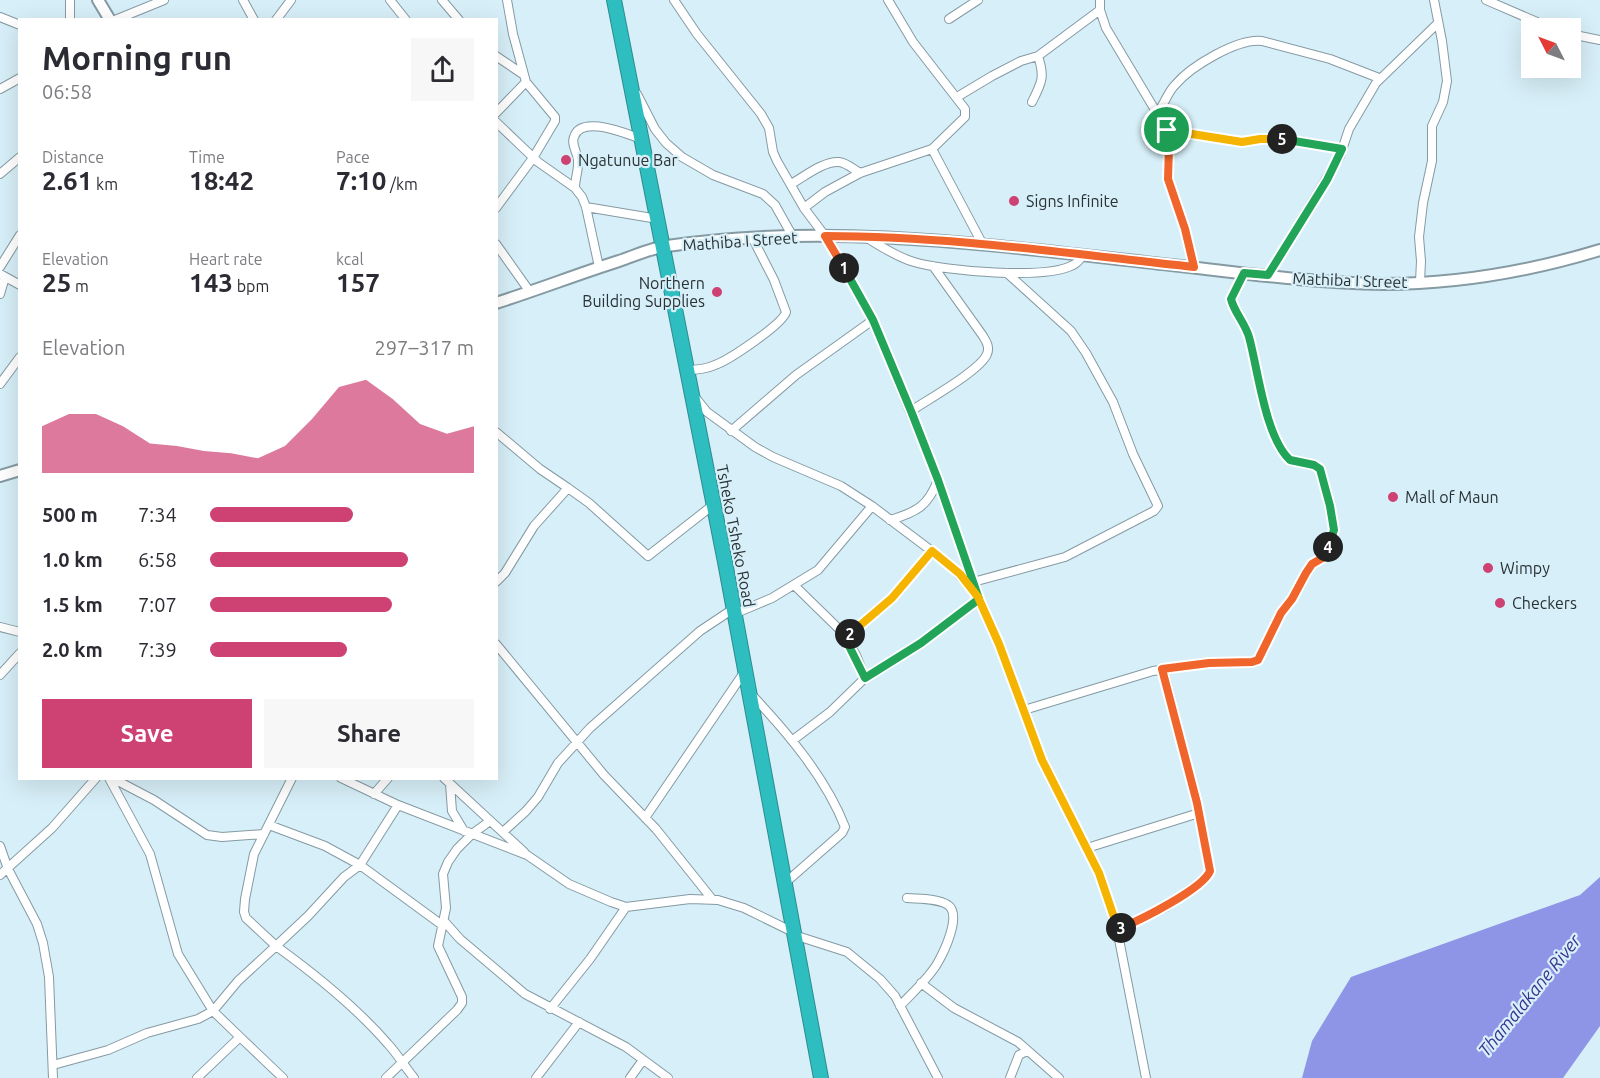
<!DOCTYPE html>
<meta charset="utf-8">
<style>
body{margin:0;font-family:Ubuntu,sans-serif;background:#f7f7f7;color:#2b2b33;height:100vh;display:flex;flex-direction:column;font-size:22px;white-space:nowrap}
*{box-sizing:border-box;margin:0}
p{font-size:20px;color:#7c7c81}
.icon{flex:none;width:33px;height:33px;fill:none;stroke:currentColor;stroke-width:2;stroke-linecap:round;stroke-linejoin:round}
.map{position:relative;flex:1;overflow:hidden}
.sheet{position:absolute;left:18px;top:18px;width:480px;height:762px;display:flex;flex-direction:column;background:#fff;border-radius:0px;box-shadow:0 6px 24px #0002}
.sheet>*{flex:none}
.needle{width:39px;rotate:312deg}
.tools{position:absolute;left:1521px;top:18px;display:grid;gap:12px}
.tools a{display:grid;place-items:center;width:60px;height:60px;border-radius:0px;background:#fff;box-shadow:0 6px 24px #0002;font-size:30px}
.pin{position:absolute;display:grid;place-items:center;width:51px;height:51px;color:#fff;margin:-26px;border:3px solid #fff;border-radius:50%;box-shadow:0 2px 6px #0007}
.km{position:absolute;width:30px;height:30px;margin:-15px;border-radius:50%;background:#222;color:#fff;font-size:16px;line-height:30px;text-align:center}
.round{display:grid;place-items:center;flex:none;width:63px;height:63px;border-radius:0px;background:#f7f7f7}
.summary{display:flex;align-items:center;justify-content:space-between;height:102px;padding:0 24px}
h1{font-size:33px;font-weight:700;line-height:45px}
.stats{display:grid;grid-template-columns:repeat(3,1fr);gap:9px;height:102px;padding:6px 24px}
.stats div{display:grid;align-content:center}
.stats b{font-size:26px;font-weight:700}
.stats small{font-size:16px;font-weight:400}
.stats p{font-size:16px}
.chart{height:168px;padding:12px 24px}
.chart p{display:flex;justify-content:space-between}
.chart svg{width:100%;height:108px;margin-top:6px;fill:#ce4173;opacity:.7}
.action{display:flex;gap:12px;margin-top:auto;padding:12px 24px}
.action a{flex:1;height:69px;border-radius:0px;background:#ce4173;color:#fff;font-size:24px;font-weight:700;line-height:69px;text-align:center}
.action a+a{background:#f7f7f7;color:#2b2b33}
ul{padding:0 24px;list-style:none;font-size:20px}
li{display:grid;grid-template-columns:96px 72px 1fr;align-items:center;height:45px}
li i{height:15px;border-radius:8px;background:#ce4173}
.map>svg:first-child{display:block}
</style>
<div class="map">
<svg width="1600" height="1078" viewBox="0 0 1600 1078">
<rect width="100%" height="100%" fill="#d7eff8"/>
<!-- water -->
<path fill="#8f95e6" d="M1600,877V1026L1563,1078H1302L1312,1041L1351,977L1580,895Z"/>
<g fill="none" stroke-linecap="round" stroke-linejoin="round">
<!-- street casing -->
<g stroke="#859aa3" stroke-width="10">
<path id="street" d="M243,0L254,20
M390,0L406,20
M442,0L459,20
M507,0L513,34L526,82
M674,0L697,34L761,114L769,128L773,152L777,161L804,208L825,236L873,320L938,480L979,599L999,644L1042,760L1099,873L1117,929L1146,1078
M1100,0V10L1106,28L1167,130L1169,146L1168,179L1185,229L1194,267
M1486,0L1551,28
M0,17L20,25
M949,19L978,0
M70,20V0
M115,20L164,0
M276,20L291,0
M1570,34L1600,40
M496,56L524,75
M0,89L20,78
M637,94L655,129L666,143L682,157L713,175L763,194L775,205L793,237
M957,97L992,76L1021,61L1038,56L1100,10
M1032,102C1042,82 1045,77 1038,56
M496,113L526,82L555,117V121L533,158L496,208
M1157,113C1165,104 1167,93 1175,85C1191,66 1238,38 1262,41L1330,59L1379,78
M496,122L538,162L575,188L582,197L586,207L599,267
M1167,130L1242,142L1260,139H1287L1342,149
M932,149L983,245
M0,174L20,157
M791,184C804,177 823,161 839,162C847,163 853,169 860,173
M575,188C575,178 579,169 578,160C577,152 571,144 574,137C581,114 626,134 642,139
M586,207L658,219
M804,208L825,192L860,173L932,149L965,117V109L913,42L888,0
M865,237C881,246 896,257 914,262C945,271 1046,280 1073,265C1078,263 1080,259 1083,255
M496,244L530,292
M0,267L20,235
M0,274L20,285
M1268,275L1340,156L1349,129L1376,83L1438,23
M1420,282L1421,261L1419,237L1423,203L1432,161V126L1443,102L1447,81L1442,41L1434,0
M0,294L5,277
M687,370C697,370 706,369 715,365C729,360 783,324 786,312L774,280L753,239
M0,384L20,357
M695,397L707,412L755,447L773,457L841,486L872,506L949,564L975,592
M911,411C927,400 981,370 987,354C990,347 986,341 983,336L933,266
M731,431L796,375L873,320
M496,432L540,469L568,488
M890,520C917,512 928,506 938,480
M496,582L505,573L534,526L568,488L589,503L648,556L713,505
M973,582L1065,557L1154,511L1158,506L1133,454L1113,402L1086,353L1071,331L1007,273
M734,614L772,598L818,570L872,506
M0,627L20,632
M845,638L893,598L932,551
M496,644L604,775L656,829L712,899
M0,675L20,653
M865,678L921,643L979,599
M751,694C787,732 826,778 845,827L842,833L785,883
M1024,710L1153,671L1209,663L1255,662L1261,655L1281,613L1292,599L1312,564L1324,557L1334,530L1330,506L1320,469L1314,465L1290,460C1265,436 1258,370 1249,337C1245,323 1234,312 1231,299L1244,273
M793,740L830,712L865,678L856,655L840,630L794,585
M112,778L154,800L207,835L222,837L264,834
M292,778L254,854L245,899L244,912L246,918L276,946L308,916L344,877L360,865L398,805
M341,778L398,805L527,855L569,884L611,902L626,907L690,899L718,900L744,908L793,932
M444,778L524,852
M450,784L452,811L464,831
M374,794L388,778
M645,818L745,671
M269,825L325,846L360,865L442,925
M503,832L526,811L538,797L558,763L590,728L700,631L733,609
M0,846L8,869L37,924L43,943L49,977L53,1078
M1087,848L1199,813
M0,875L52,828L96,778
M444,921L460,939L525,994L626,1047L668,1078
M1117,929L1166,907L1205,879L1210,871L1197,803L1163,669
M794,935L847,952L880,979L895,996L938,1078
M921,983L954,1008L1018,1042L1059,1078
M900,1006C912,993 928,979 937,964C944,952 962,915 948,905C937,898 919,899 907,898
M550,1009L590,959L626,907
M240,1037L213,1011L238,981L276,946C316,975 356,1007 388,1044C398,1055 405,1067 414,1078
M53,1065L108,1050L147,1033L198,1019L213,1011L178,954L150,854L109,778
M197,1078L240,1037L283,1078
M386,1078L457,1010L462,1003V997L438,946L446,908L443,874L448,862L457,849L472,834L490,821
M536,1078L579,1022
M630,1078L643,1060
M1010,1078L1019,1055L1027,1051"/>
</g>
<!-- secondary casing -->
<g stroke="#859aa3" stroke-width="14">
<path id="secondary" d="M98,0L110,20
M496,303C537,290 578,274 619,261C634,256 651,248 667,246C834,221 1005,247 1171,265C1242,273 1313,283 1384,284C1456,284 1531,271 1600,250
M0,476L20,470"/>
</g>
<!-- highway casing -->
<g stroke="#2c8d8f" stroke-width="16">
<path id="highway" d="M614,0L725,562L821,1078"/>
</g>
<!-- street -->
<use href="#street" stroke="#fff" stroke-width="8"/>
<!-- secondary -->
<use href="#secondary" stroke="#fff" stroke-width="10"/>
<!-- highway -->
<use href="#highway" stroke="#2ebec0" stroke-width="14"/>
</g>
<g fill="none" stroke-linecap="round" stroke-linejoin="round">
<!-- split-1 casing -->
<g stroke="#fff" stroke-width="12">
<path id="split-1" d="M844,268L825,236C948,236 1072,254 1194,267L1185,229L1168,179L1169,146L1167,130"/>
</g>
<!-- split-2 casing -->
<g stroke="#fff" stroke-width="12">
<path id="split-2" d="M844,268L873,320L911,411L938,480L979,599L921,643L865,678L845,638L850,634"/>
</g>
<!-- split-3 casing -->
<g stroke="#fff" stroke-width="12">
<path id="split-3" d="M850,634L892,598L932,551L960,574L978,597L999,644L1042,760L1099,873L1118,929L1121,928"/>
</g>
<!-- split-4 casing -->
<g stroke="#fff" stroke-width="12">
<path id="split-4" d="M1121,928C1140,920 1203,889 1210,871L1197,803L1162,669L1209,663L1252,662L1258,660L1281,613L1292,599L1306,573L1312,564L1324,557L1328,547"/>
</g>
<!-- split-5 casing -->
<g stroke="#fff" stroke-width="12">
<path id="split-5" d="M1282,139L1342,149L1327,180L1268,275L1244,273L1231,299C1234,312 1245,323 1249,337C1258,369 1265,437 1290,460L1314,465L1320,469L1330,506L1334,530L1328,547"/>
</g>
<!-- split-6 casing -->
<g stroke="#fff" stroke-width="12">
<path id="split-6" d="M1167,130L1242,142L1260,139H1282"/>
</g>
<!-- split-1 -->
<use href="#split-1" stroke="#f0652b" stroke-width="8"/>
<!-- split-2 -->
<use href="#split-2" stroke="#22a559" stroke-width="8"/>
<!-- split-3 -->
<use href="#split-3" stroke="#f5b400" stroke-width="8"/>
<!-- split-4 -->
<use href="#split-4" stroke="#f0652b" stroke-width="8"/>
<!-- split-5 -->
<use href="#split-5" stroke="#22a559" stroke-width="8"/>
<!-- split-6 -->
<use href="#split-6" stroke="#f5b400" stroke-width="8"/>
</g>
<!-- markers -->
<g fill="#ce4173" stroke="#d7eff8" stroke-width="2">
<circle cx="566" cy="160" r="6"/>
<circle cx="1014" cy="201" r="6"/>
<circle cx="717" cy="292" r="6"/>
<circle cx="1393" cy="497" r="6"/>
<circle cx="1488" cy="568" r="6"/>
<circle cx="1500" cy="603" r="6"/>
</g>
<g text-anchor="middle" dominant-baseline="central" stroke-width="4.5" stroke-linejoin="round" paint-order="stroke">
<!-- poi labels -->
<g font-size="16" fill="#293235" stroke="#d7eff8" text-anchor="start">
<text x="578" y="160">Ngatunue Bar</text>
<text x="1026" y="201">Signs Infinite</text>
<text x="705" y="283" text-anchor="end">Northern<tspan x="705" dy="18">Building Supplies</tspan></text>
<text x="1405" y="497">Mall of Maun</text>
<text x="1500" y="568">Wimpy</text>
<text x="1512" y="603">Checkers</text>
</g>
<!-- street labels -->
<g font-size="16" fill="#293235" stroke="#d7eff8">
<text transform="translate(740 241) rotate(-4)">Mathiba I Street</text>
<text transform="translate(1350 280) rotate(2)">Mathiba I Street</text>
<text transform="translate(736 536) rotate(79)">Tsheko Tsheko Road</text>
</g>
<!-- water labels -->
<g font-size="18" font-style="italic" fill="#393391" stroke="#d7eff8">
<text transform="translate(1529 995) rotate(-51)">Thamalakane River</text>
</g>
</g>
</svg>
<div class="tools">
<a><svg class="needle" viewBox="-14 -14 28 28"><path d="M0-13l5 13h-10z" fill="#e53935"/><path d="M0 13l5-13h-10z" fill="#7c7c81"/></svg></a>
</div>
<div class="pin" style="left:1167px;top:130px;background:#1e9e55"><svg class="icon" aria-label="arrive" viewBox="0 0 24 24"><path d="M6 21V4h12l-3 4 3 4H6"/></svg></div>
<b class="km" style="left:844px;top:268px">1</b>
<b class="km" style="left:850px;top:634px">2</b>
<b class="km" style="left:1121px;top:928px">3</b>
<b class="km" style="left:1328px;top:547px">4</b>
<b class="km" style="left:1282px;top:139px">5</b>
<section class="sheet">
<div class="summary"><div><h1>Morning run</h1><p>06:58</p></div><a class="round"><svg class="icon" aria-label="share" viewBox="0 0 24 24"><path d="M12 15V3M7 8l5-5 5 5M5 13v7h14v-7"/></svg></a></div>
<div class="stats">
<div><p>Distance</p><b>2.61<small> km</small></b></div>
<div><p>Time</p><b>18:42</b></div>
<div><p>Pace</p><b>7:10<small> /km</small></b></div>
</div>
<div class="stats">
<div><p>Elevation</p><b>25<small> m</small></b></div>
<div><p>Heart rate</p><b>143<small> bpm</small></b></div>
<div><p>kcal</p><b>157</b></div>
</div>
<div class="chart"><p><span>Elevation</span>297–317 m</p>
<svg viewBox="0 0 160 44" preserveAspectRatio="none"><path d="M0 44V25L10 20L20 20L30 25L40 32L50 33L60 35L70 36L80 38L90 33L100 22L110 9L120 6L130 14L140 24L150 28L160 25V44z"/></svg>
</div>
<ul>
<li><b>500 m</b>7:34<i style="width:54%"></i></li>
<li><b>1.0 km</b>6:58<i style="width:75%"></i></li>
<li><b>1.5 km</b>7:07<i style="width:69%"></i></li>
<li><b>2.0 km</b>7:39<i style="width:52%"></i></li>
</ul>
<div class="action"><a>Save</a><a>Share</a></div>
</section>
</div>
